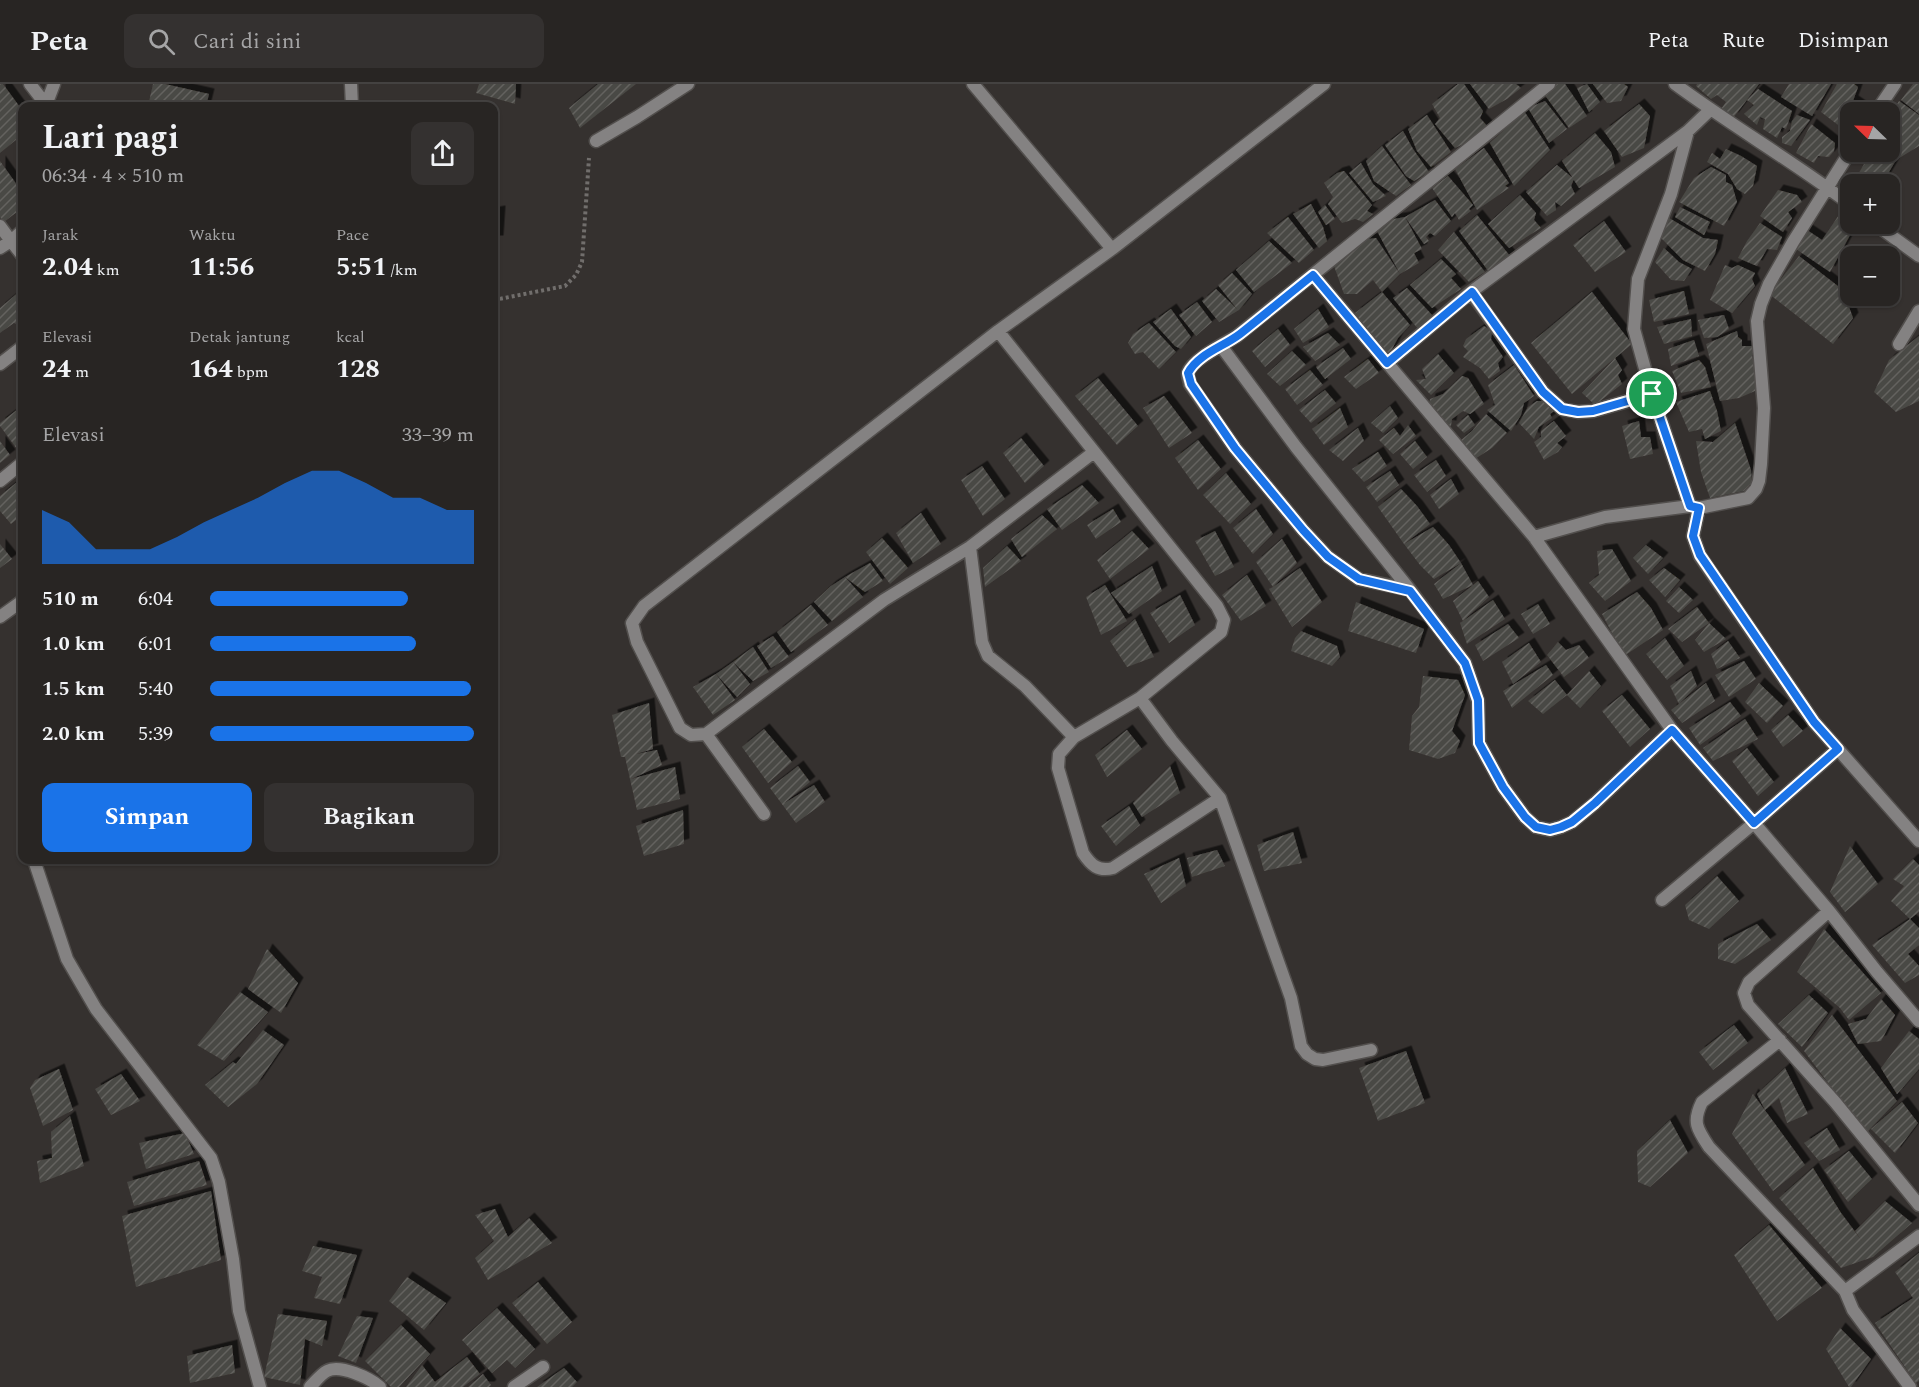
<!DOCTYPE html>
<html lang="id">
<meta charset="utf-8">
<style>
body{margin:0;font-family:Spectral,serif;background:#343130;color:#f1f3f6;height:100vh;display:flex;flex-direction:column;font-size:22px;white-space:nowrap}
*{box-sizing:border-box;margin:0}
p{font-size:20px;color:#a5a5a6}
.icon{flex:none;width:33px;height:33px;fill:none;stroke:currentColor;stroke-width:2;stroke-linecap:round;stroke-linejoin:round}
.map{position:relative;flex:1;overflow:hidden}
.panel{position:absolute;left:18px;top:18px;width:480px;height:762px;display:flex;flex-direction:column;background:#282523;border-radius:12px;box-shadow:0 2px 4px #0004,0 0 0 2px #444241}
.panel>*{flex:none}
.needle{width:39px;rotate:293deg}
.buttons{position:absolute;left:1840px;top:18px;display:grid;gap:12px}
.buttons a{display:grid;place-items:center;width:60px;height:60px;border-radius:12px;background:#282523;box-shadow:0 2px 4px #0004,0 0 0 2px #444241;font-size:30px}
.pin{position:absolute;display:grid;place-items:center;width:51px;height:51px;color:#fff;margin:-26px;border:3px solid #fff;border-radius:50%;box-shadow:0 2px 6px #0007}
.round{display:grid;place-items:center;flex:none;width:63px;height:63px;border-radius:12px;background:#343130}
.summary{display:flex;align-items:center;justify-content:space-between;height:102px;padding:0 24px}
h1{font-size:33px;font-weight:700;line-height:45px}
.metrics{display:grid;grid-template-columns:repeat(3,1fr);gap:9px;height:102px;padding:6px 24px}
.metrics div{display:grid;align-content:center}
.metrics b{font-size:26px;font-weight:700}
.metrics small{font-size:16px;font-weight:400}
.metrics p{font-size:16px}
.chart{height:168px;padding:12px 24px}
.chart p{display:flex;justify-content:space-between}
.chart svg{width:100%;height:108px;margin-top:6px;fill:#1a73e8;opacity:.7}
.primary-button{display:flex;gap:12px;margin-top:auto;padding:12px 24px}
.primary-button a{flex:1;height:69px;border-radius:12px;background:#1a73e8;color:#fff;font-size:24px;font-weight:700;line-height:69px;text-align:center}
.primary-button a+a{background:#343130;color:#f1f3f6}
ul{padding:0 24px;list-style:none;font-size:20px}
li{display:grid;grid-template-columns:96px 72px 1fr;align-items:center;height:45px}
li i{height:15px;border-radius:8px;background:#1a73e8}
header{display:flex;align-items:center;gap:36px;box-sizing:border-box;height:84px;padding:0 30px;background:#282523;border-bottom:2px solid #444241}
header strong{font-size:28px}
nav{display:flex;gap:33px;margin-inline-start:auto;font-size:21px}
.search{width:420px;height:54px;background:#343130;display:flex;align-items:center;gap:15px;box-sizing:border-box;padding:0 21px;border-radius:12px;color:#a5a5a6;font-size:22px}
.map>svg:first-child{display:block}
</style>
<header>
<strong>Peta</strong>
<div class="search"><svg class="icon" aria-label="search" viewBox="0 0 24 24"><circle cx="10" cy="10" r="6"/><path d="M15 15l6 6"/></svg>Cari di sini</div>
<nav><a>Peta</a><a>Rute</a><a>Disimpan</a></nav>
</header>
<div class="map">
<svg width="1919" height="1303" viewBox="0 0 1919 1303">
<defs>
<pattern id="building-hatch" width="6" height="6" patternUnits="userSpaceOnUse" patternTransform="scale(1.5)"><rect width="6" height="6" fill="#4a4844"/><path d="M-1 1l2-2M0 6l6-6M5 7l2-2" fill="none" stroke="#64635f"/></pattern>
<filter id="shadow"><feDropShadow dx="5.5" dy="-5.5" stdDeviation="0" flood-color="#0009"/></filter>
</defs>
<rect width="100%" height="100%" fill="#35312f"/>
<!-- building -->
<path fill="url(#building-hatch)" filter="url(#shadow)" d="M0,0H3L22,26V51L0,69Z
M153,0H165L209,10L206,22H148Z
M479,0H516L515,20L476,9Z
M598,0H636L580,44L569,24Z
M1458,0H1464L1483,27L1480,34L1488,43L1468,58L1455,64L1435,40L1440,34L1432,20Z
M1470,0H1516L1521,4L1507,15L1489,25Z
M1557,0H1565L1587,32L1569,44L1544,10Z
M1587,0L1600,18L1589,28L1577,4Z
M1593,0H1624L1628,3L1621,17L1607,19Z
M1697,0H1759L1733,34L1721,25L1726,18L1717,11L1711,15L1696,2Z
M1789,0H1831L1812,32L1781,13Z
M1837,0H1854L1858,3L1853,17L1862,23L1856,28H1851V34L1842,44L1821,28Z
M1913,0H1919V30L1901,16Z
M1758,5L1792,27L1786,45L1782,43L1777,54L1763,45L1765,35L1760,33L1757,41L1744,30L1754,21L1747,16Z
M1545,17L1567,45L1549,59L1528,24Z
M1899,17L1919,31V62L1896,76L1887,68H1890V31Z
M1639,20L1650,32L1644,64L1622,73L1604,47Z
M1524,27L1550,66L1514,102L1490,59Z
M1427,31L1451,68L1431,83L1417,67L1408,45Z
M1797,31L1810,36L1791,62L1782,59V53L1790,47L1792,37Z
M1811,40L1835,59L1834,67L1829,73L1818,72L1814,79L1796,69Z
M1403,47L1413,65L1429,88L1414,97L1406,92L1385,61Z
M1595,49L1611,68L1615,83L1579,104L1562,77Z
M1382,62L1411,101L1396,112L1374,97L1366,77Z
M1484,64L1509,99L1505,102L1509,104L1477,126L1455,85Z
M1726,65L1741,72L1757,82L1753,102L1745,110L1737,105L1728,90L1707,78L1712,69L1720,75Z
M1871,68H1881L1896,76L1882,100H1856L1853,99Z
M0,77L22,108V124L4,138L0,133Z
M1361,79L1373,100L1386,112L1373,118L1349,89Z
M1557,81L1574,95L1571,102L1575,110L1561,122L1555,118L1556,126L1547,132L1526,108Z
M1711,83L1726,91V98L1732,101L1737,118L1724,142L1679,118L1694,94Z
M1344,87L1372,121L1367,127L1373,130L1363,138L1355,135L1342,139L1328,120L1333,113L1324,99L1337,89Z
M1448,92L1473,121L1469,125L1471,127L1459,136L1455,129L1452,133L1432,104Z
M1778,106L1797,111L1802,118L1788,128L1792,134L1783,148L1760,132Z
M1520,111L1536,129L1534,136L1541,144L1509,164L1488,140Z
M1435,116L1451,137L1435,152L1430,149L1426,153L1429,157L1424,160L1405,133L1422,165L1414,169L1419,179L1400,190L1382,208L1373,196L1357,210H1344L1334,182L1361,156L1376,154L1400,190L1376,145L1394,135L1405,133Z
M1311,120L1323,143L1327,157L1319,164L1293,130Z
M1325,121L1335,135L1326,141L1318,128Z
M1680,123L1710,138L1704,151L1675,133Z
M1843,125L1851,131V140H1856L1830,188L1796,165L1807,146L1822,156Z
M500,127L498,157H494V128Z
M1477,131L1510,172L1489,188L1459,147Z
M1288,133L1314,166L1299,179L1267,149Z
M1669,134L1703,154L1718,156L1715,170L1705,187L1683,176L1661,154Z
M1604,137L1626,168L1595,188L1573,161Z
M1760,139L1782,153L1777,166L1767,165L1757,182L1738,174L1747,157Z
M1454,148L1485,188L1469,198L1438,166Z
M1269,157L1292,179L1254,208L1236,186Z
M1664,164L1679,178L1692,185L1684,197L1671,196L1655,178Z
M1799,172L1843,206L1853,234L1833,260L1769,210Z
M1441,175L1456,190L1451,194L1461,205L1432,224L1410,201Z
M1725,181L1732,184L1738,181L1755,189L1752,195L1755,202L1732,229L1710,216Z
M1232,189L1252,210L1239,226L1219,238L1202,217L1216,205L1237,225L1218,201Z
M1407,204L1432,231L1418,245L1393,214Z
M20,207L22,209V243L14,239L0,249V224Z
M1684,207L1689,230L1654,238L1649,216Z
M1382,208L1410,241L1398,254L1387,274L1355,229Z
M1592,208L1632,260L1615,274L1622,286L1618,291L1622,300L1595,321L1582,309L1615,274L1572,310L1531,259Z
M1197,218L1212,238L1196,252L1179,231Z
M1171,225L1191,253L1181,265L1175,262L1153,238Z
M1318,225L1329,243L1303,259L1294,245Z
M1724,231L1729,245L1717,253L1704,254L1698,236Z
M1691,235L1692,252L1664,260L1657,243Z
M1149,239L1176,268L1159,285L1143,268L1135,270L1128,259L1133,250Z
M1484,242L1492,247L1491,255L1503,273L1498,279L1500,287L1489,295L1480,284L1463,273L1468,267L1463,262L1466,255Z
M1278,245L1290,261L1265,283L1252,267Z
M1737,247L1738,253L1742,256V262H1753L1752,272L1757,287L1755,307L1739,314L1720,317L1706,260Z
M1328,249L1340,261L1315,277L1303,263Z
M1919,252V317L1896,328L1874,308L1889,276Z
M1694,256L1699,272L1671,282L1668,265Z
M1343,264L1351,275L1325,295L1316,283Z
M1292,267L1306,281L1280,302L1267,290Z
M1438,270L1454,289L1431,311L1416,296L1426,295L1422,285Z
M1368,275L1379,289L1356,305L1344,293Z
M1699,276L1705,283L1711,303L1681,309L1672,287Z
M1514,281L1534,312L1524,319L1521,331L1511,347L1487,326L1495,321L1488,301Z
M1310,286L1323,301L1297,321L1285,305Z
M1462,292L1468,294L1484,320L1470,330L1463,327L1452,335L1451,342L1445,341L1429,322L1430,315L1443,310Z
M1098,294L1138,342L1117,361L1075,312Z
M1325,306L1336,319L1311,339L1299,326Z
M1710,307L1717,327L1721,347L1705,355L1702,345L1689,348L1676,318Z
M1164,312L1192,349L1169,364L1143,324Z
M1537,317H1545L1555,326L1550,330L1552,334L1539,343L1534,355L1519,339L1528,323Z
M22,322V360L17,365L0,342V339Z
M1390,322L1398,334L1383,349L1371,339Z
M1340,324L1348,343L1324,361L1312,345Z
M1486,330L1507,349L1492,364L1475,375L1460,357L1472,347Z
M1468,331L1475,341L1464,349L1456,341Z
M1554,337L1566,352L1557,359L1562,363L1558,368L1544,376L1534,358L1541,353V347Z
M1639,337L1641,353H1650L1653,370L1630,375L1622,342Z
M1735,339L1751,386L1752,398L1744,407L1710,414L1701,388L1696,357L1713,358Z
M1408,341L1416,352L1393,370L1379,356L1394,344L1400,352Z
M1358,344L1364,357L1343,377L1329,366Z
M1021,354L1044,382L1025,399L1003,369Z
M1198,356L1221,385L1198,406L1175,374Z
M0,357L10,371L0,379Z
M1415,357L1427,373L1413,385L1400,370Z
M1378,368L1387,382L1364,398L1352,385Z
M1436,376L1446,392L1427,408L1414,391Z
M982,382L1005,415L983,432L961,396Z
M1390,387L1399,401L1377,418L1366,403Z
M1226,389L1251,420L1230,440L1203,411Z
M22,394V431L11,440L0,427V412Z
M1451,395L1459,410L1439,425L1430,411Z
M1082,401L1099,419L1062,446L1047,425Z
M1401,405L1417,422L1430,440L1404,460L1378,423Z
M1113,425L1121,438L1096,455L1087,441Z
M1256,425L1273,450L1253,470L1233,444Z
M921,429L941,460L913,479L896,449Z
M1042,431L1057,445L1022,473L1011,455Z
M1433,443L1449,461L1461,479L1473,501L1443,515L1434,500L1461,479L1434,495L1420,481L1404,460Z
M1132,447L1149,465L1110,495L1097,476Z
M1215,447L1234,483L1215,492L1195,457Z
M882,454L908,484L890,500L866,468Z
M1282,455L1297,479L1273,503L1300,484L1322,518L1292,543L1269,505L1273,503L1256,478Z
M0,460L12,475L0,484Z
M1646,461L1663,474L1648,490L1633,474Z
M1007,462L1021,477L985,503L983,484Z
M1612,465L1631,497L1605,517L1589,499L1599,491L1597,467Z
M870,479L883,497L865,508L845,493L863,513L832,537L814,518L831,502L845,493Z
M1152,482L1162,507L1129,530L1111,509Z
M1664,484L1680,496L1665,513L1649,496Z
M1247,491L1266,522L1241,537L1222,511Z
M1478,497L1489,513L1463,537L1493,516L1505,535L1467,560L1460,539L1463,537L1453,517Z
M1105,501L1127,537L1101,551L1086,513Z
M1679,503L1693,516L1679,529L1666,517Z
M1637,508L1651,524L1663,546L1624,572L1602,530Z
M1180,511L1195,541L1169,559L1150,529Z
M1356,518L1424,545L1416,569L1348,547Z
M1538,520L1550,540L1533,550L1521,530Z
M811,521L828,541L791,568L777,548Z
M1697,523L1709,539L1682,558L1668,545Z
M1135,535L1154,573L1127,583L1110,557Z
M1709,539L1726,555L1704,568L1695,556Z
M1508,540L1519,554L1483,577L1475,561Z
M1301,547L1337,562L1340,573L1332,582L1291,567L1295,554Z
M773,552L789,573L771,584L757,562Z
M1665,554L1684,582L1667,596L1646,570Z
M1728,557L1740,574L1717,585L1711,570Z
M1558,558L1566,566L1579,561L1589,574L1564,593L1547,571Z
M1529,559L1541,578L1513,600L1502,578Z
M753,563L769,588L753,597L733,578Z
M1744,577L1756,595L1729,613L1715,591Z
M733,578L750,600L737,613L716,590L735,616L713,631L693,603L716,590Z
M1546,581L1553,591L1512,624L1503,607Z
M1589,587L1601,602L1580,624L1567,611L1543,630L1528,617L1555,596L1567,611Z
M1691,587L1697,602L1679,620L1670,602Z
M1423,592L1458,596L1465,611L1452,647L1460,657L1455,669L1438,675L1409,666L1412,632L1419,623Z
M1706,599L1715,617L1682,639L1671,626Z
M1759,599L1783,622L1767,639L1745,618Z
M1622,611L1650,645L1630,663L1602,627Z
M1730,618L1741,632L1700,661L1689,644Z
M649,619L653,665L636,670L657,666L662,681L631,695L675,683L680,715L637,726L625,673H621L612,631Z
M1788,631L1803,647L1783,663L1771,646Z
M1745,635L1758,655L1713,677L1703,664Z
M764,645L792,678L768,699L742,663Z
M1127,646L1142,665L1107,693L1095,671Z
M1747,664L1774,698L1758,712L1732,677Z
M798,682L810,698L783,720L814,701L825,718L796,739L770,704Z
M1170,682L1180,709L1142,733L1133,719Z
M1129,722L1140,741L1116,762L1101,742Z
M683,726L684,760L644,772L636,742Z
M1293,748L1302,779L1264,787L1257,761Z
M1850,762L1878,800L1845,828L1830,808Z
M1217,766L1225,782L1192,793L1187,774Z
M1179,774L1186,802L1161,819L1144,790Z
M1913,775L1919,781V828L1910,835L1919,844V861L1908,870L1919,882V891L1905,899L1872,861L1910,835L1891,817L1904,802L1893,795Z
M1717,792L1739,817L1709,845L1689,836L1685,821Z
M1757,840L1771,856L1735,880L1718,875V860Z
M1824,845L1881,909L1849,936L1840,924L1797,888Z
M267,865L298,899L281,929L248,905Z
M240,908L268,928L224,977L197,961Z
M1809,911L1828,929L1802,963L1778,940Z
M1881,915L1895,931L1881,957L1858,960L1848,940L1866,935Z
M1832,931L1897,1017L1866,1049L1804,967Z
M1734,941L1748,959L1713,986L1699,968Z
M263,946L284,961L257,1000L228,1023L205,1001L233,978L236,980Z
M1909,947L1919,955V985L1897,1010L1881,984Z
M1406,967L1425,1019L1378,1037L1359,984Z
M1785,984L1808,1030L1787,1039L1779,1014L1765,1026L1757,1010Z
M59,985L73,1026L43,1042L30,1004L35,996Z
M121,990L140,1017L111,1031L95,1005Z
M1753,1010L1805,1081L1773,1107L1732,1050Z
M1902,1018L1918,1039L1895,1069L1871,1045Z
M70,1032L84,1082L40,1099L37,1077L52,1074L51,1048Z
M1670,1036L1688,1069L1650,1103L1638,1098L1637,1067Z
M1827,1044L1840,1066L1819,1077L1804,1059Z
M185,1049L194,1070L146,1085L139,1059Z
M1849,1067L1872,1095L1848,1118L1824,1086Z
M199,1077L207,1101L134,1122L127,1098Z
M1813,1084L1841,1129L1862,1157L1855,1147L1885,1117L1912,1139L1873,1173L1841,1184L1779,1114Z
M211,1107L221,1176L136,1203L122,1132Z
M495,1125L508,1153L529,1134L552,1159L488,1196L475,1174L494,1157L475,1131Z
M1769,1141L1822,1204L1777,1237L1734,1171Z
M313,1162L357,1171L340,1220L314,1214L322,1193L302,1187Z
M1919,1169V1297L1916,1299L1875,1239L1913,1214L1895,1188Z
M407,1193L446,1219L424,1246L389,1217Z
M538,1198L572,1238L547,1260L512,1219Z
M497,1224L535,1265L515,1284L507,1276L492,1289L462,1256Z
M278,1230L327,1237L322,1262L305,1255L300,1301L264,1293Z
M357,1232L373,1234L356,1279L338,1272Z
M401,1241L430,1270L399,1303H391L365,1277Z
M1840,1244L1871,1275L1851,1303H1849L1826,1265Z
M232,1261L235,1289L190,1299L187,1272Z
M467,1273L480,1290L463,1303H406L422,1281L435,1298Z
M564,1284L577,1298L572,1303H537Z
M483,1290L491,1301L489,1303H468Z"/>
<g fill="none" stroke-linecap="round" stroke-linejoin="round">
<!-- minor casing -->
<g stroke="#524f4d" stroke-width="15">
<path id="minor" d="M30,0L47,22
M973,0L1112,165
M1675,0C1732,42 1794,78 1851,121
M46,21L54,0
M1876,28L1895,0
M1688,47L1671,110L1638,195L1634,245L1652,310L1690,422
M596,57L637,33L688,0
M1875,140L1919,172
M0,142L11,157L22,147
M0,164L11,157L22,171
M1313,191L1534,453L1672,646L1754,739L1662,816
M1471,208L1543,308L1562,325L1578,328L1593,327L1652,310
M998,247L1217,522L1224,536L1221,548L1140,614L1172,657L1220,714L1291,914L1301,962L1307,970L1315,975L1323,976L1371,966
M1899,260L1919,227
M1221,262L1296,363L1410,506L1465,579L1478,617L1479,659L1503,703L1525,733L1536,743L1550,746L1561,743L1572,738L1595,719L1672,646
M1387,279L1471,208L1688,47L1710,26
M0,280L22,263
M1094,368L970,463L884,516L706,650L691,651L680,644L637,558L632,539L644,522L998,247L1112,165L1324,0
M0,397L22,379
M1699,424L1693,452L1700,472L1814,638L1919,757
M1534,453L1605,433L1690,422L1699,424L1748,414L1756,405L1759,397L1761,380L1764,324L1757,237L1761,220L1769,200L1793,158L1851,66
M970,463L982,558L988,572L1025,602L1074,653
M1410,506L1359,495L1328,473L1303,446L1235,364L1190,300C1190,297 1188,294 1188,290C1189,277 1226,259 1237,252L1549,0
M0,533L22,517
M1140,614L1074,653L1059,670L1058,684L1083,769C1091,781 1098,788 1113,784L1220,714
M706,650L764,730
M1838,665L1754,739L1829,827L1877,888L1919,937
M1829,827L1749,898L1744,909L1748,921L1835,1018L1919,1121
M1780,956L1702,1018C1692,1038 1697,1045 1709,1063L1845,1207L1853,1226L1910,1303
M1845,1207L1919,1152
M514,1303L543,1283"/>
</g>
<!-- tertiary casing -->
<g stroke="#524f4d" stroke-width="15">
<path id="tertiary" d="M351,0L352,22
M34,776L67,875L96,925L211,1074L219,1098L233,1175L239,1227L260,1303
M310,1303C315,1298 321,1290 327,1287C340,1280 370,1294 380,1303"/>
</g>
<!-- path -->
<path stroke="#716e6c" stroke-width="4" stroke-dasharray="3 3" stroke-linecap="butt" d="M494,216L565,202L576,191L582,178L589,74"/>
<!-- minor -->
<use href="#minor" stroke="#848282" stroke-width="12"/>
<!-- tertiary -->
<use href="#tertiary" stroke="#848282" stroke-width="12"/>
</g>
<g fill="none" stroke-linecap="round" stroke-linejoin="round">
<!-- route casing -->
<g stroke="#fff" stroke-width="12">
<path id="route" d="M1313,191L1387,279L1472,208L1543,308L1562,325L1578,328L1593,327L1652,310L1690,422L1699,424L1693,452L1700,471L1814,638L1838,665L1754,739L1672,646L1595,719L1572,738L1561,743L1550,746L1536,743L1525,733L1503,703L1479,659L1478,616L1465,579L1410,507L1359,495L1328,473L1303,446L1235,364L1191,300L1188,289C1198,270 1223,263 1240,250C1264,231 1288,211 1313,191Z"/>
</g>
<!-- route -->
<use href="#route" stroke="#1a73e8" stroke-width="8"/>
</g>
</svg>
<div class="buttons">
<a><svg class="needle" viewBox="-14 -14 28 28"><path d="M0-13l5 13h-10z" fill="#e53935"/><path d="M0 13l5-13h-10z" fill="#a5a5a6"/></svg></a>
<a>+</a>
<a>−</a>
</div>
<div class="pin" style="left:1652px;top:310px;background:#1e9e55"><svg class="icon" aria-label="arrive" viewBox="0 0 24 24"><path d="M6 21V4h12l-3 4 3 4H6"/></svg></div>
<section class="panel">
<div class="summary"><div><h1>Lari pagi</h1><p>06:34 · 4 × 510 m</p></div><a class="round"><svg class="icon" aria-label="share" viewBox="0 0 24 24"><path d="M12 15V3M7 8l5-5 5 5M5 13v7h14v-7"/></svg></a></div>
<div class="metrics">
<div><p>Jarak</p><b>2.04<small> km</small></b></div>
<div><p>Waktu</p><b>11:56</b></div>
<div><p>Pace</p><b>5:51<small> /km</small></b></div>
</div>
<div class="metrics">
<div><p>Elevasi</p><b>24<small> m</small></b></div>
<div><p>Detak jantung</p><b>164<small> bpm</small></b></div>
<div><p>kcal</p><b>128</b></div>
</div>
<div class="chart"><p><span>Elevasi</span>33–39 m</p>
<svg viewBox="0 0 160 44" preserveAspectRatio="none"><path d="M0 44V22L10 27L20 38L30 38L40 38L50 33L60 27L70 22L80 17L90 11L100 6L110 6L120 11L130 17L140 17L150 22L160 22V44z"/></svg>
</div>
<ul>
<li><b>510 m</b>6:04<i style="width:75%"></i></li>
<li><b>1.0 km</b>6:01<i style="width:78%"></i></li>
<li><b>1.5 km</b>5:40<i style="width:99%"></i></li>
<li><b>2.0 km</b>5:39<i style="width:100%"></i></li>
</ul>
<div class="primary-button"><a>Simpan</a><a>Bagikan</a></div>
</section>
</div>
